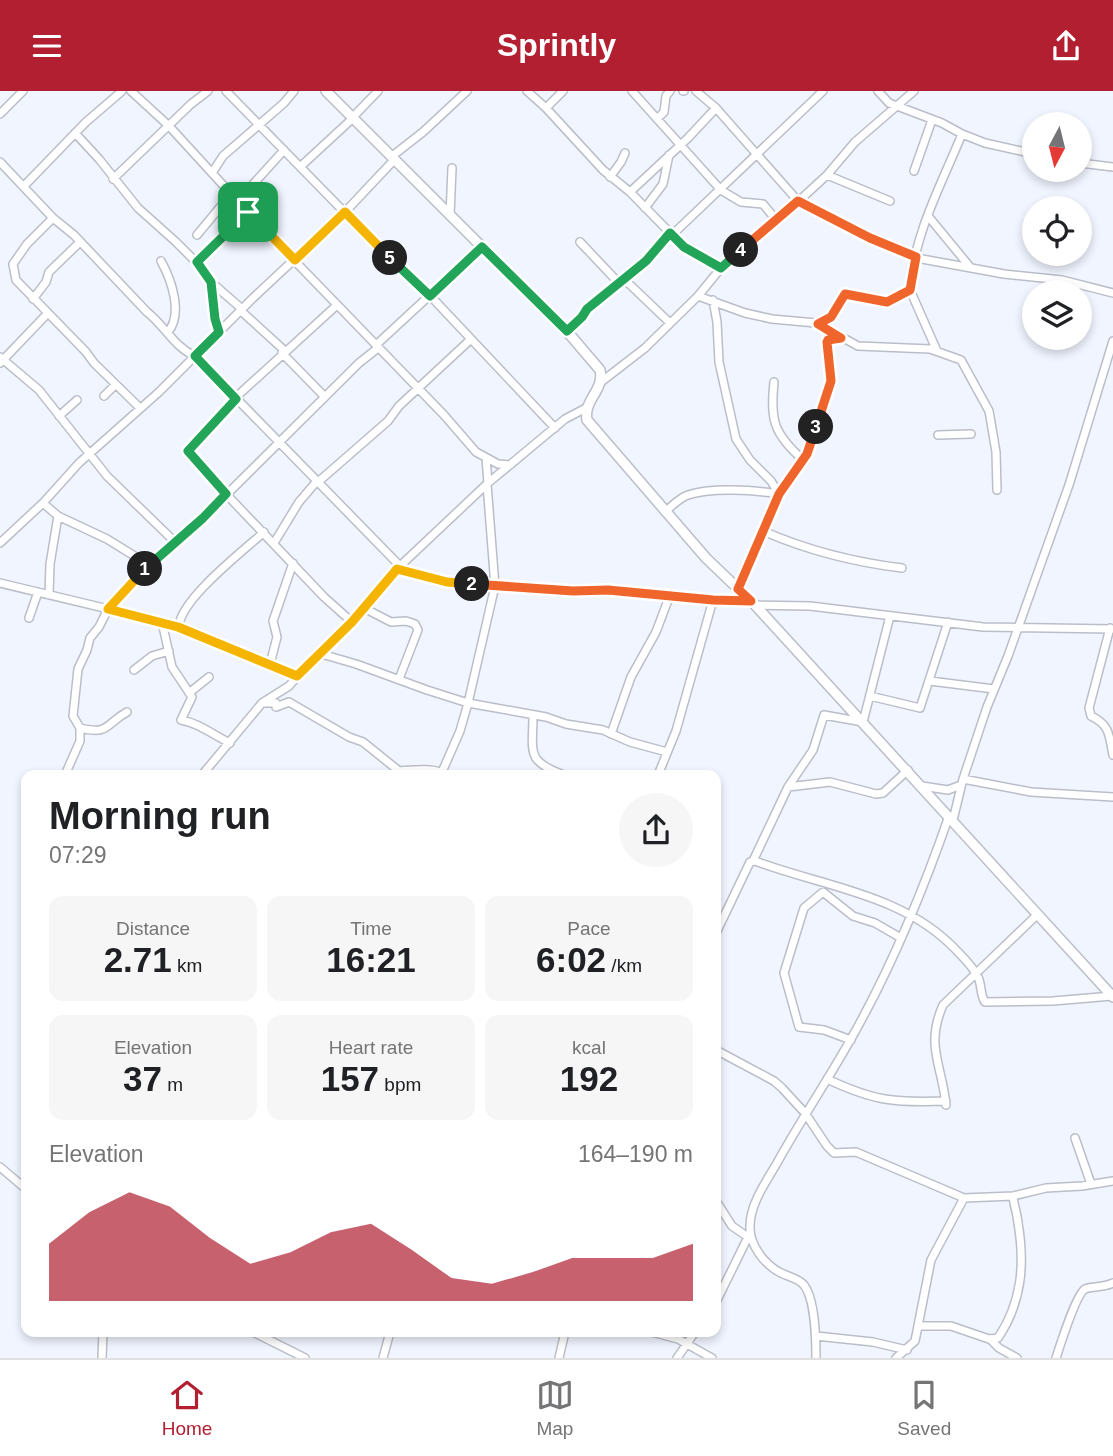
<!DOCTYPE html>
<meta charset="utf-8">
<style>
body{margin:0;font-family:Helvetica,sans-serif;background:#f6f6f6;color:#202124;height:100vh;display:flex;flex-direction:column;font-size:26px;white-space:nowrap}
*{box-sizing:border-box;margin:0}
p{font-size:23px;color:#757577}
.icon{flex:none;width:38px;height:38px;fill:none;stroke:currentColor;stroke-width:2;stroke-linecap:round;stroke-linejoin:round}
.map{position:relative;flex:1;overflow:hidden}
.drawer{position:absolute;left:21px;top:679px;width:700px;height:567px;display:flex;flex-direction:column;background:#fff;border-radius:14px;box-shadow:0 4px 10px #0003}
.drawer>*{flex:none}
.needle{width:46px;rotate:187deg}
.buttons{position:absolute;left:1022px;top:21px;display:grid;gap:14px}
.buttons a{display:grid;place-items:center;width:70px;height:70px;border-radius:50%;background:#fff;box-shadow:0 4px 10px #0003;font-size:35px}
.pin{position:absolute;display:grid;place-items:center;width:60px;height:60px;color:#fff;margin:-30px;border-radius:14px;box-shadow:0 4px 10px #0006}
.km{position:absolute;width:35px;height:35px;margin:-18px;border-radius:50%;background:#222;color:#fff;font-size:19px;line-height:35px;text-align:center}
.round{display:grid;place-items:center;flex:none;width:74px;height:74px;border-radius:37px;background:#f6f6f6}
.head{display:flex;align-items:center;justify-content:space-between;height:119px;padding:0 28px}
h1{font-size:38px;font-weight:700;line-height:52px}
.stats{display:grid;grid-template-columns:repeat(3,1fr);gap:10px;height:119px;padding:7px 28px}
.stats div{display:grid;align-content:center;border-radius:14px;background:#f6f6f6;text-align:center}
.stats b{font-size:35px;font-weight:700}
.stats small{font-size:19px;font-weight:400}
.stats p{font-size:19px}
.chart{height:196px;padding:14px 28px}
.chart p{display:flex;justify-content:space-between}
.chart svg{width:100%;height:126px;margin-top:7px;fill:#b21f31;opacity:.7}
header{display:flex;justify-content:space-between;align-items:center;height:91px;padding:0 28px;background:#b21f31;color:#fff;font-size:32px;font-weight:700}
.dock{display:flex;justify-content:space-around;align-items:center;height:98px;border-top:2px solid #e0e0e0;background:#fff;font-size:19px;color:#757577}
.dock a{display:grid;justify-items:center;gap:4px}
.dock .current{color:#b21f31}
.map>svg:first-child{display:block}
</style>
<header><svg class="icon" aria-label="menu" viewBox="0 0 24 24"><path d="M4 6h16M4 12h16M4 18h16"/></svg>Sprintly<svg class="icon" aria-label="share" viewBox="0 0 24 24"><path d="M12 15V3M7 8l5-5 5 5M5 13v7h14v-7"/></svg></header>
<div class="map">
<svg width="1113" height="1267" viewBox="0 0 1113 1267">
<rect width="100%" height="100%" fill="#f1f5ff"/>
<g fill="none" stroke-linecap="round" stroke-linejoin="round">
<!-- minor casing -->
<g stroke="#babec8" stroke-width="10">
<path id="minor" d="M131,0L169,35L255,129L444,324L476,361L498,373L510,374
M226,0L400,178L422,196L555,337
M527,0L546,17L603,79L630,101L684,156L721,177
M632,0L720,98
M683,0H684
M696,0L716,17L798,110L870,147L922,168L1004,183L1062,189L1113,202
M878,0L889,12L942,32L962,43L985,52L1034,63
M546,17L563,0
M0,23L23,0
M352,27L378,0
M657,28L664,21L666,5L670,0
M75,42L99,68L138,117L176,151L196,171L211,191L242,218
M391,66L423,41L467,0
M0,71L53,127L74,144L147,221C165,235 174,256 195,265L400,475
M1080,72L1113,76
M300,76L352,28
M914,80L932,29
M212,82L223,65L284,12L294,0
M827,84L890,110
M610,86L621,71L625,62
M113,88L191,13L208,0
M24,95L86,31L122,0
M719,98L741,111L763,113L777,130
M630,101L688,47L716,17
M238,110L284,59
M645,117L663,93L669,64
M450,125L452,77
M928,125L970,176
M53,127L27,153L13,173L16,189L86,261L94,272L140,317
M197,144L231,103
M672,144L823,0
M580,151L616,189
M161,170C172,190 183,223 168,241
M196,171L248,121
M623,187L670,232
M211,192L215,228L219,241
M698,205L745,222L772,228L816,232L858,255L930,258L961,269L989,320L996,361L997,399
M33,208L46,191L49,181L80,151
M713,209L717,231L719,271L736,348L750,369L771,390L779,403
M240,219L285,260
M818,233L830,227L845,203L887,211L910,199
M567,240L582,226L587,218L646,170L670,143
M376,254L482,156
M937,260L910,199C913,145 942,92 962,43
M282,262L325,306
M0,266L39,299L107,385L175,451
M0,272L48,222
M601,291L645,257L698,205L721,177L777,130L827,84L855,51L914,0
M774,291C770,331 774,342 803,369
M104,305L115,294
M235,307L337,214
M236,308L224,323L189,357V364L324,506L352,531
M59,325L77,309
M938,344L971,343
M486,367L488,392
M318,391L388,330L399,315L470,249
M43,412L58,425L107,448L149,474
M665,421C672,415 679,407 688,404C711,396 755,399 779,403
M763,440C809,460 853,471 902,477
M0,452L43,412L79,372L159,301L253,207L345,121L394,69
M274,452L299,411L317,390
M397,478L447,491L548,499H608L713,509L751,510
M0,492L179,535L297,585
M738,498L779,403L796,381L812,349L831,290L827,251L828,249L840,247
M49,504L50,473L58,425
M755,514L810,515L983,536L1113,538
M364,517L391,531L406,530L415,533L418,539L399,588
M29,527L38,501
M162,531L172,576L192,606L181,629C199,632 213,644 230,652
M179,535C181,508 242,461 264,441
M1110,537L1089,617L1091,625C1110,634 1109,644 1113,664
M318,562L356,573L427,599L468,612L546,626L566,633L603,639L630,651L667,661
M270,573L277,546L273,530L293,472
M134,579L152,565L169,560
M930,590L994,598
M189,602L209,586
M870,605L920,617L948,531
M264,612H276V616L289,611L349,646L363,651L399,680
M533,624C533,661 525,670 564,684
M80,637C110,644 105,633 127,621
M611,643L631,586L656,541L670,504
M442,681L460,640L468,612L495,495L487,393
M398,682L399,680C413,679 435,676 447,684
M65,684L80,650V637L73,625L78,578L87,559L90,547L99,536L108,518L145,478L203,427L359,272L378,257
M202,684L262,612L289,595L318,562L359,522L400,475L488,392L565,328L586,317
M658,684L676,640L713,509
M963,688L1031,701L1113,706
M922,695L948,699L961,694
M788,696L813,659L824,624L863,631L890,525
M953,729L963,688L987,616L1008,565L1069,394L1113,250
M753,770L788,696L830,691L876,703L883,702L908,679
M716,842L750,771L755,770C824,796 905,803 958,861C965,868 974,878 978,886C982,895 980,904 985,911L1053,910L1112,905
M851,949L824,939L799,936L784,882L804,817L823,801L853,825L875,832L901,847
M716,959L774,990L782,997L805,1022L827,1055L834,1062L856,1061L964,1107
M827,988C874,1010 894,1012 946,1010
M946,1014C942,974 925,955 943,914L1038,823
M1075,1047L1091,1093
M0,1076L26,1098
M716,1110L732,1135L748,1146
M716,1211L750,1142
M920,1235H951L989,1248L998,1247C1022,1211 1025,1173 1018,1132C1017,1122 1014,1115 1013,1105
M253,1241L305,1267
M652,1241L678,1248L712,1267
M816,1245L873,1251L907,1259
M990,1248L999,1257L1017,1267
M102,1267L103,1241
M383,1267L390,1241
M559,1267L565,1241
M677,1267L695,1241
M816,1267C816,1250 815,1208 804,1194C798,1187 789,1186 781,1182C765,1174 749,1154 750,1135C750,1113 766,1091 777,1072C804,1023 837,976 863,926C898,861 925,794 949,725
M896,1267L915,1250L931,1169L964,1107L1013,1105L1046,1097L1082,1095L1113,1090
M1056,1267C1060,1255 1076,1203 1085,1198C1091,1195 1103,1197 1113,1192"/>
</g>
<!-- tertiary casing -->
<g stroke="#babec8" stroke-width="12">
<path id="tertiary" d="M326,0L571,245L600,279C605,299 583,309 587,329L706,467L755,514L1113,906"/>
</g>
<!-- minor -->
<use href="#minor" stroke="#fff" stroke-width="7"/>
<!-- tertiary -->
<use href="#tertiary" stroke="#fff" stroke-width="9"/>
</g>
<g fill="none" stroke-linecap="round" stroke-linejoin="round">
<!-- split-1 casing -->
<g stroke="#fff" stroke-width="14">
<path id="split-1" d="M145,478L203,427L226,403L188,360L236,308L195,265L219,241L215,228L211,191L197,171L248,121"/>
</g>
<!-- split-2 casing -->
<g stroke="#fff" stroke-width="14">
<path id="split-2" d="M145,478L108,518L178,536L297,585L352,531L397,478L447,491L472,493"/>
</g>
<!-- split-3 casing -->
<g stroke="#fff" stroke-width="14">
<path id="split-3" d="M472,493L573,500L608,499L713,509L751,510L738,498L779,403L807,363L816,336"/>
</g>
<!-- split-4 casing -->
<g stroke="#fff" stroke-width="14">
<path id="split-4" d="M741,159L798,110L870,147L916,166L910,199L887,211L845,203L831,226L818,233L841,247L828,249L827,251L831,290L816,336"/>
</g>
<!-- split-5 casing -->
<g stroke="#fff" stroke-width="14">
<path id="split-5" d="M390,167L430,205L482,156L567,240L582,226L587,218L646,170L670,142L684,156L721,177L741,159"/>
</g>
<!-- split-6 casing -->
<g stroke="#fff" stroke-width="14">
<path id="split-6" d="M248,121L295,169L345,121L390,167"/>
</g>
<!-- split-1 -->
<use href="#split-1" stroke="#22a559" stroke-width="9"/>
<!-- split-2 -->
<use href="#split-2" stroke="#f5b400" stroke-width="9"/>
<!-- split-3 -->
<use href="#split-3" stroke="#f0652b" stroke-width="9"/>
<!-- split-4 -->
<use href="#split-4" stroke="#f0652b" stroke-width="9"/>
<!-- split-5 -->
<use href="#split-5" stroke="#22a559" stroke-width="9"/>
<!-- split-6 -->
<use href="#split-6" stroke="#f5b400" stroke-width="9"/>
</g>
</svg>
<div class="buttons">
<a><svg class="needle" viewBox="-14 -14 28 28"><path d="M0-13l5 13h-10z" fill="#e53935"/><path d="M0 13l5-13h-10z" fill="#757577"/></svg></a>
<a><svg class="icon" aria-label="locate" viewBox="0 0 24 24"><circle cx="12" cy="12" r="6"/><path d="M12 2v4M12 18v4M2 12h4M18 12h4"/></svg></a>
<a><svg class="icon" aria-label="layers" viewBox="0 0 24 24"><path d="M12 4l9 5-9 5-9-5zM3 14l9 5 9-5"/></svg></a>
</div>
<div class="pin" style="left:248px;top:121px;background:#1e9e55"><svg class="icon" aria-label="arrive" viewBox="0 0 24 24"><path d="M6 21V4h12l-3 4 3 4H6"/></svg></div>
<b class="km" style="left:145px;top:478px">1</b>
<b class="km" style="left:472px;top:493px">2</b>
<b class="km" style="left:816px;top:336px">3</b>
<b class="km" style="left:741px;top:159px">4</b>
<b class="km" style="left:390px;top:167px">5</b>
<section class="drawer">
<div class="head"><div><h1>Morning run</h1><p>07:29</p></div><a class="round"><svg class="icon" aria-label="share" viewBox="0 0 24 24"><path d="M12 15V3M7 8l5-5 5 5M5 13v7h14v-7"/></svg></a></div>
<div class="stats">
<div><p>Distance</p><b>2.71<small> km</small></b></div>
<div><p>Time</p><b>16:21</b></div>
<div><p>Pace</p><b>6:02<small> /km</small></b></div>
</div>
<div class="stats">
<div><p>Elevation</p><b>37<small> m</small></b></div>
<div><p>Heart rate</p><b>157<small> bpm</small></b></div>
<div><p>kcal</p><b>192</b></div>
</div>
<div class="chart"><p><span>Elevation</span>164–190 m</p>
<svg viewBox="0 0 160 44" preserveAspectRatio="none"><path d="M0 44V24L10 13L20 6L30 11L40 22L50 31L60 27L70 20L80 17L90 26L100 36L110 38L120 34L130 29L140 29L150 29L160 24V44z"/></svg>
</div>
</section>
</div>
<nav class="dock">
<a class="current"><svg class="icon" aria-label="home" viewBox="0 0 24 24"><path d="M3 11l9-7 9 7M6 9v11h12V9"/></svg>Home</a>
<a><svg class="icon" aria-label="map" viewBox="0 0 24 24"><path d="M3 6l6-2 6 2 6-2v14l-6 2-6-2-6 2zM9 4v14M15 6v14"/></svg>Map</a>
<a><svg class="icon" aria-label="saved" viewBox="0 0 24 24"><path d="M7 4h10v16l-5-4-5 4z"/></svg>Saved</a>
</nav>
